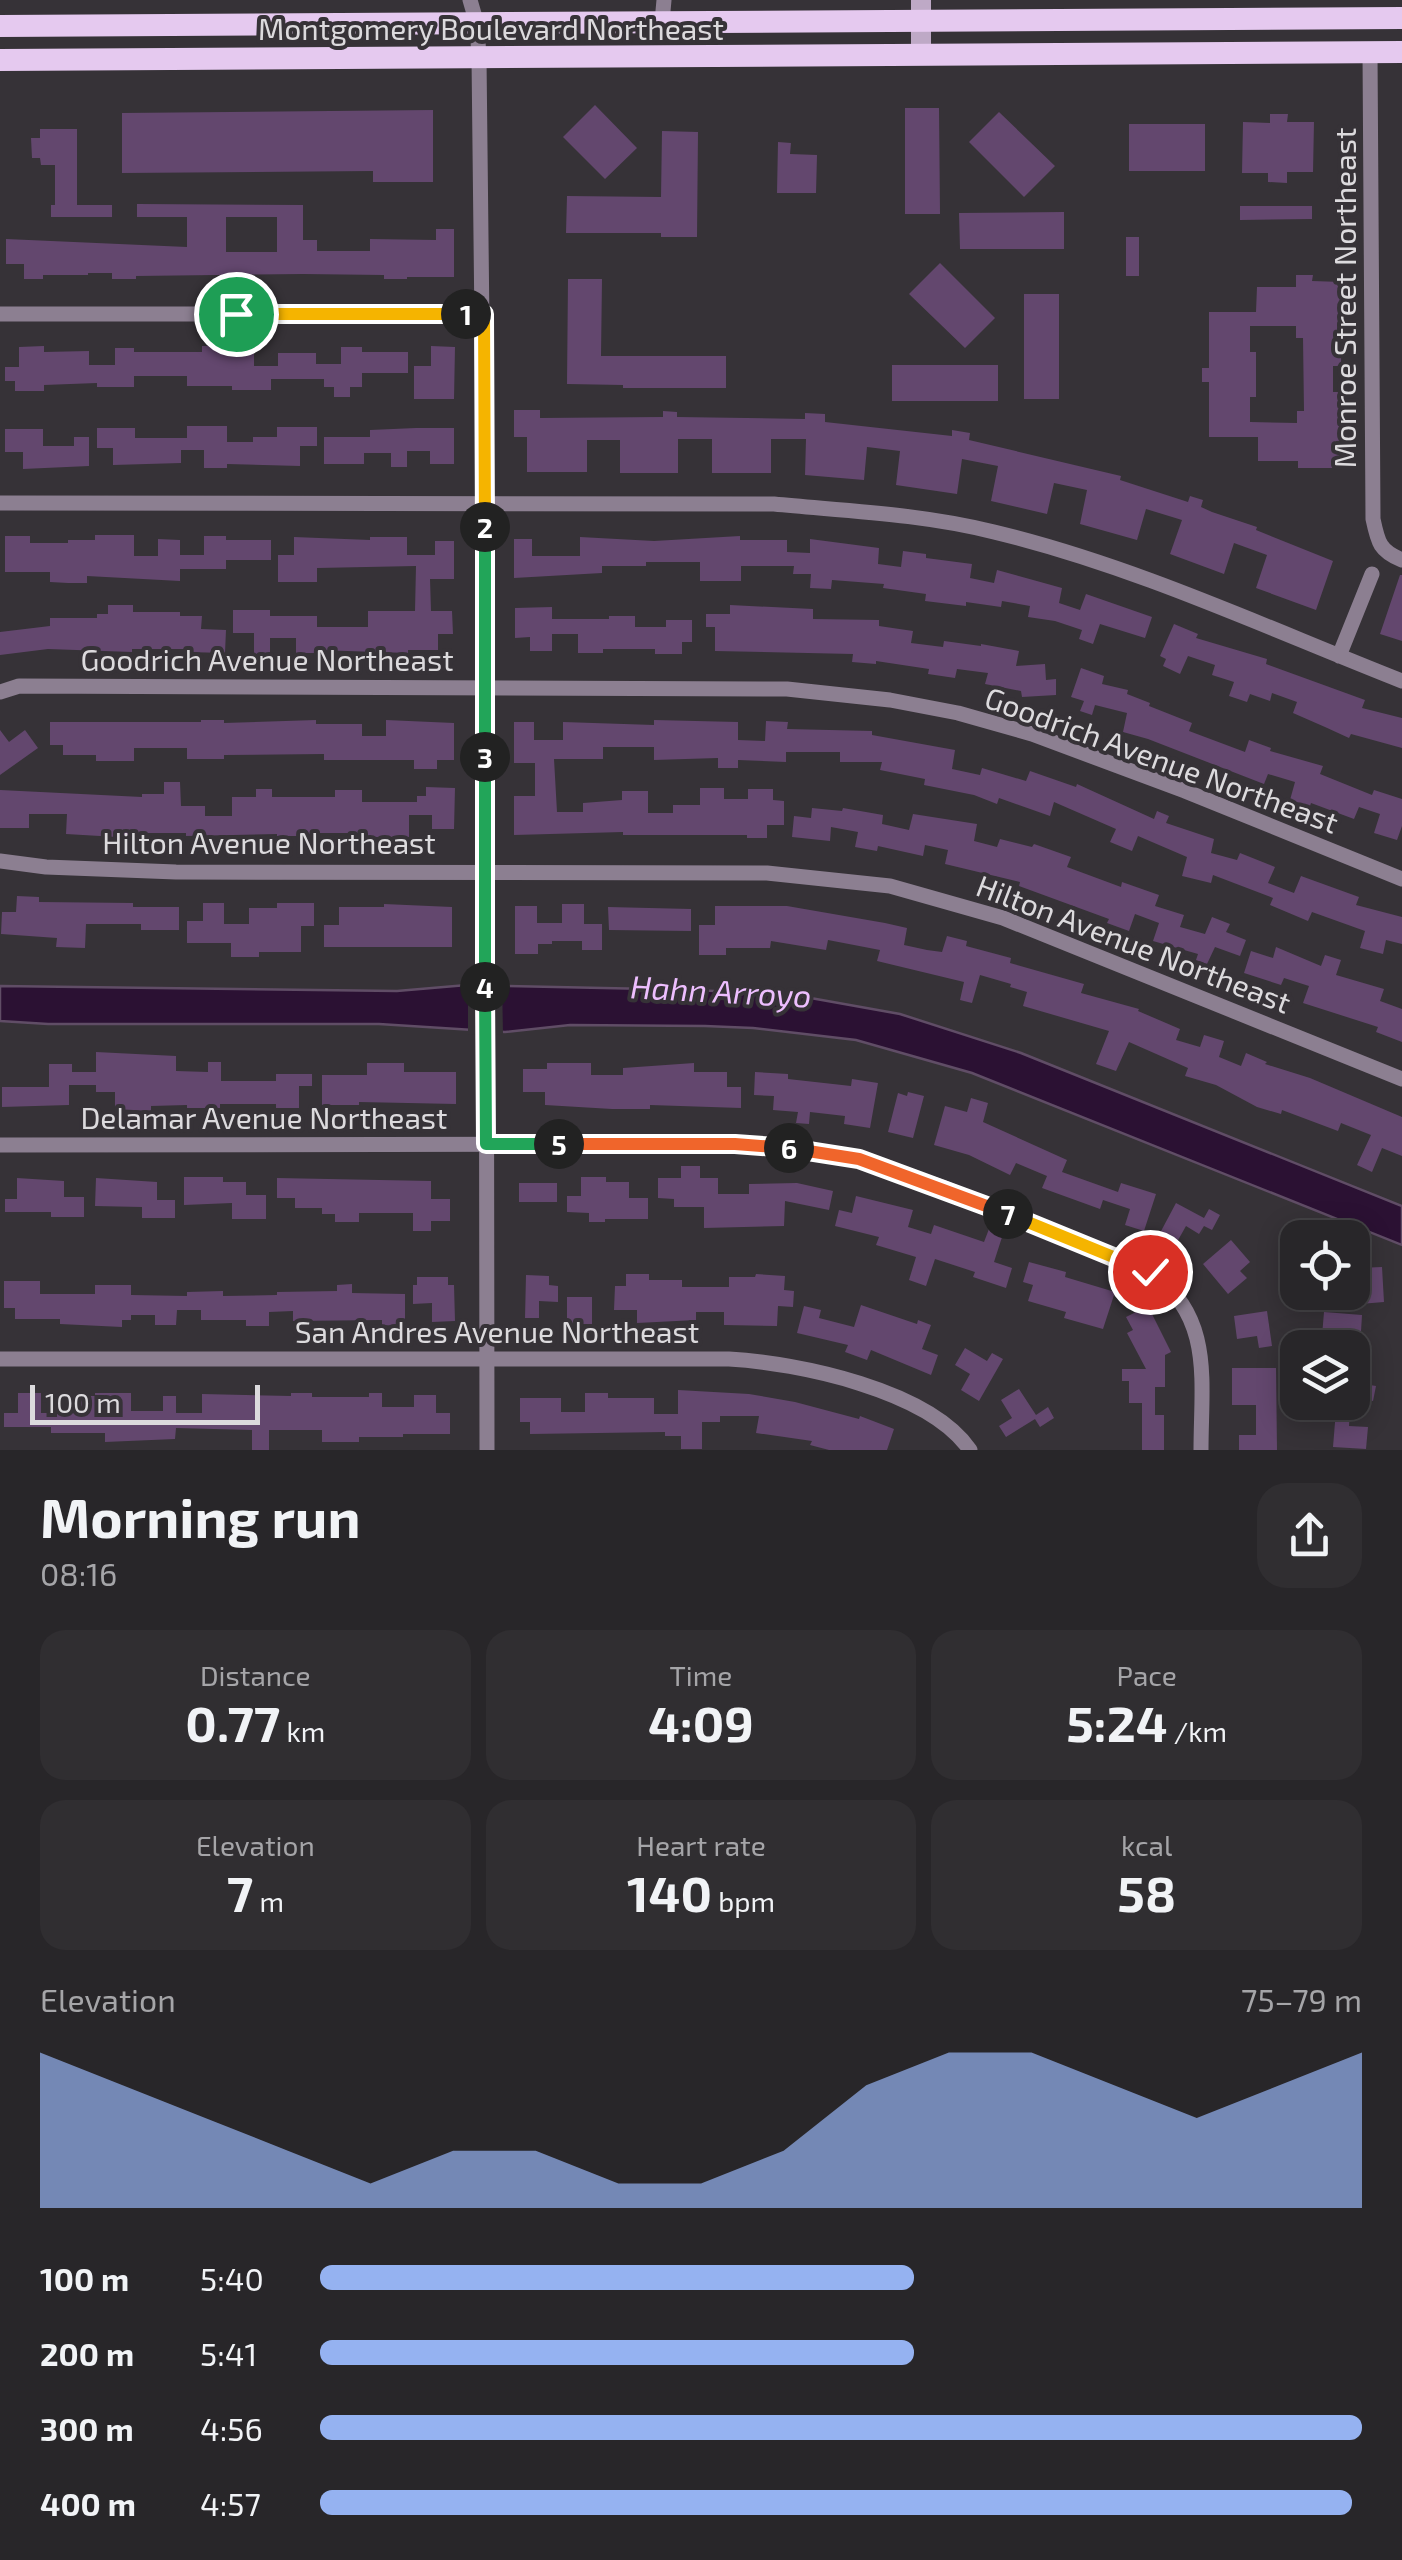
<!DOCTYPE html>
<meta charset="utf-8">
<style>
body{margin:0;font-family:"Exo 2",sans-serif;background:#302e31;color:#f1f3f6;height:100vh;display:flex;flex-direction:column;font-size:38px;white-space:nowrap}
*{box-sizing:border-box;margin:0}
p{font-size:32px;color:#a5a5a8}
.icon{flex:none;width:55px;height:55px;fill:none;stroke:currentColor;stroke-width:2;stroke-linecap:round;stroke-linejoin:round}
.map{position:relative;height:1450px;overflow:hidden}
.details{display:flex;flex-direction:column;background:#282629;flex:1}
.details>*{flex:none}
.buttons{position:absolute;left:1280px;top:1220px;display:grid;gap:20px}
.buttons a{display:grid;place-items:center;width:90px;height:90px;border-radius:20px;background:#282629;box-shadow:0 5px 25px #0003,0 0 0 2px #444346;font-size:50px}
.scale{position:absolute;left:30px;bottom:25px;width:230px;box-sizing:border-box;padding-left:10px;border:5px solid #dcdadd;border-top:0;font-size:28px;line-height:35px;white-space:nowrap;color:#dcdadd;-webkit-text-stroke:8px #363237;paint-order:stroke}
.pin{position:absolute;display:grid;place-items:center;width:85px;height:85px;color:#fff;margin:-42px;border:5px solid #fff;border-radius:50%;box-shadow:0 2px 10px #0007}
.km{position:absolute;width:50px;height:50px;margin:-25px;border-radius:50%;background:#222;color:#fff;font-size:28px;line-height:50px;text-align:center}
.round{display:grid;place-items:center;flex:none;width:105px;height:105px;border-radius:30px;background:#302e31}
.headline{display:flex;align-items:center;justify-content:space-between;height:170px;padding:0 40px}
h1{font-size:55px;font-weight:700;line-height:75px}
.metrics{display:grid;grid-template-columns:repeat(3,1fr);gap:15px;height:170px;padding:10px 40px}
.metrics div{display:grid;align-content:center;border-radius:25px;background:#302e31;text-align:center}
.metrics b{font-size:50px;font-weight:700}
.metrics small{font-size:28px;font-weight:400}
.metrics p{font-size:28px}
.chart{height:280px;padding:20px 40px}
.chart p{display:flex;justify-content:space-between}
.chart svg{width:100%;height:180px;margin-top:10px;fill:#95b2f1;opacity:.7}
ul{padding:0 40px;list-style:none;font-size:32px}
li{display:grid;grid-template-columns:160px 120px 1fr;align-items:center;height:75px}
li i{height:25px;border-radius:12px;background:#95b2f1}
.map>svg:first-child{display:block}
</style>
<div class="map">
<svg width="1402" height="1450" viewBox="0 0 1402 1450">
<rect width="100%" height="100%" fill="#363237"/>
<!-- water -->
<path fill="#2b1133" stroke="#604d66" stroke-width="2.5" d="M467,985L698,990L805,997L900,1014L1021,1053L1402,1206V1245L972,1073L856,1040L753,1028L705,1026L570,1025L505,1032L379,1024H48L0,1021V986L397,991Z"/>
<!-- pier -->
<path fill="#363237" d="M502,981L503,1034L468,1035V982Z"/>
<!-- building -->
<path fill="#63476e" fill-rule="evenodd" d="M595,105L637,148L605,179L563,137Z
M905,108H939L940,214H905Z
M433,110V182H373V171L122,173V113Z
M999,112L1055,166L1024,197L969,142Z
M1270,114H1288L1287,122H1314L1313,172H1287V183L1268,182V173H1242L1243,122L1270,123Z
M1129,124H1205V171H1129Z
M40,129H77V205H112V217H51V205H55V165H41L40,158H32L31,138H40Z
M662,131L698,132L697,237H661V233H566L567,196L661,197Z
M778,142L791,143L790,154L817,155L816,193H777Z
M137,204L303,205V240H317V251H370V239L436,240V229H454V277H407V279H384V275L303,274L136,276V279H112V273H88V275H43V279H24V264H6V239L187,247V217H137ZM226,217H277V252H226Z
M1240,206H1312V219L1240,220Z
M1064,212V249H960L959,213Z
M1126,237H1139V276H1126Z
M940,263L995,318L965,348L909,294Z
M1296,275H1313L1312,281L1342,282L1341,366H1333V392H1342V468H1298V461H1258V437H1209V382H1202V368H1209V312H1256L1257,287H1296ZM1250,326H1296V338H1303L1304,411H1297V423L1250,422V397H1256V352H1250Z
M568,279H602L601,356H726V388H623V385L567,384Z
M1024,294H1059V399H1024Z
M44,346V352L89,351V365H115V348H134V352H202V346H226V352H254V366H278V353H316V364H341V347H362V352H408V373H362V387H350V397H334V387H324V379H271V390H232V386H187V376H134V387H97V383L44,385V391H15V381H5V367H19V347Z
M431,346L455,347L454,399H414V366H431Z
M892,365H998V401H892Z
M514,410H540V418L663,417V411L677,412V417L805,419V413L825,414V422L952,436V430L970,433L969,440L1121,476L1120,480L1188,502L1190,496L1203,500L1201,507L1212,512L1257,527L1256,530L1333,561L1316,610L1256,588L1267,555L1234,543L1224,574L1170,554L1182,520L1146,509L1137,540L1080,524L1087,490L1054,483L1047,514L991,501L998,466L962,459L957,494L896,485L900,451L867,447L864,480L805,475L806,439H771V473H712V439H678V473H620V440H587V472H527V437H514Z
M187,426H227V442H253V437H277V427H317V446H300V466L227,464V468H204V450H181V463L113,465V448H97V428H135V438H187Z
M416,428H454V464H430V451H407V467H391V453H364V464H324V437H370V430Z
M5,429H43V446H74V437H89V466L23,469V452H5Z
M95,535H134V556H158V539L180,540V555H204V536H226V540H271V560H226V569H180V581L87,576V583H68L50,582V572H5V536H30V543H68V540H95Z
M740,536V540H787V552L810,553V539L879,548L878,564L901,567L903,551L926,554V558L972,564L970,578L994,583L997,570L1062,588L1059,603L1080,610L1086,594L1152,617L1145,638L1100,624L1093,644L1079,639L1082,630L1055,621L1028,617L1030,606L1002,601L1001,607L966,602V606L925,601L926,594L883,588L884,584L832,580L831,589L810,588L811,574H793L794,566H741V581H700V562H646V566H602V573L514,578V539H532V556H580V537L654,541Z
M294,537L370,540V537H407V555H435V541H454V579H430L431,611H452L453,634H438V650H408V653L317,650V653H296V638H270V656H254V633H233V610H270V616H317V627H368V611H415L416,566L317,568V582H278V555H294Z
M1400,575H1402V641L1380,634Z
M108,605H133V612H180V616H202L201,629L226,630L225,653L187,652V649H132V652L48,649L0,655V632L50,626V618H97V614H108Z
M730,605L813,609V619L879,620V626L913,631L911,643L943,647L944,641L981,646V644L1019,651L1016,666L1045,664L1046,680L1056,679V695L1022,697L1021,691L985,684L988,673L957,669L955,678L928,674L929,669L876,661V664L852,662L853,654L715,651V627H706V614H730Z
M552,607V619H609V616H635V627H666V620H692V642H682V654H655V649H603V653H578V634H552V651H530V637L515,638V608Z
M1174,624L1198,634L1196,638L1267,659L1266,664L1365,700L1362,708L1402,718V748L1351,734L1349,738L1325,727L1293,713L1297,702L1272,693L1270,701L1250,694L1247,702L1229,696L1234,682L1212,675L1215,665L1188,656L1180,674L1163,666L1166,659L1160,656Z
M1081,668L1104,676L1102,684L1128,690L1127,694L1150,703L1149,706L1192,723L1189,731L1245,752L1249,740L1271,748L1270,751L1323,766L1320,774L1372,795L1374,790L1402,799V826L1397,840L1374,833L1380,814L1359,807L1354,819L1311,803L1310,806L1290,800L1295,782L1268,774L1264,784L1148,739L1123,732L1127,713L1095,705L1092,715L1080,711L1084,701L1071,697Z
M201,720H224V723L316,720V724H362V736H386V720L454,723V760H437V769H414V760H324V754L224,755V759H187V748H134V761H96V755H63V745H50V722H201Z
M654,720L738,722V740L765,741L766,721L788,722L787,729L872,731V735L955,750L952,769L980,775L982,768L1026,781L1030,771L1076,787L1077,784L1154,819L1157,811L1169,816L1166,823L1214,839L1211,853L1237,860L1240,853L1275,867L1268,883L1294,893L1301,876L1359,897L1356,905L1402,917V944L1386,940L1383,954L1360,948L1365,931L1312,912L1308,921L1270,905L1273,898L1213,875L1211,883L1182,876L1187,857L1138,836L1132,851L1110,842L1116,829L1054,802L1050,816L999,798L997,804L974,795L924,785L925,779L880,770L882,762H840V752H786V762L738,760V768H718V758L654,760V747H603V759H554L557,812H583V803L622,800V791H648V813H673V805H700V788H724V799H748V789H773V800L784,801V825H767V838H747V835H623V832L514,835V796H535V763H514V722H534V740H563V722L654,725Z
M0,730L9,742L25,730L38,748L0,775Z
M164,782H180L181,806H205V816H232V797H256V789H272V797H335V790H362V802H417V796H426V787L455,788L454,829H432V815H409V837H368V833H315V836H277V834L186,836V833H134V838L66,834L67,814H29V828H0V790L142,797V794H164Z
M812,808L842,811L843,808L883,815L882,824L909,830L913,814L977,824L974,841L997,847L1000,839L1032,847L1034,844L1071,857L1067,867L1121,887L1122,882L1159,895L1155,906L1184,915L1180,927L1205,934L1212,917L1230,924L1226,932L1246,940L1240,956L1215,947L1207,964L1196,960L1198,954L1153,941L1159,923L1135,914L1129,931L1107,923L1109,919L1019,886L1020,882L945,864L948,850L925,845L923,856L878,846L877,851L855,847L858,832L831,827L830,841L792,837L794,816L811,818Z
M17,896L39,897V902L133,903V907H179V930H141V924H86L85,948L56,947L57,938L1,934L2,912H16Z
M203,903H224V924H249V908H277V903H314V926H301V952H259V957H231V943H187V921H203Z
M384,904L452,907V947H324V925H339V907H384Z
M562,904H584V924H602V950H582V941H552V944H538V954H515V906H537V923H562Z
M715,906H787L885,923L907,928L904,945L927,950L942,952L947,936L967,941L966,946L1011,958L1010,963L1084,984L1081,993L1139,1009L1138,1011L1180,1029L1176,1040L1200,1047L1204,1035L1224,1041L1219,1057L1241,1066L1246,1053L1267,1062L1265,1064L1310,1078L1402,1117V1156L1382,1148L1372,1172L1357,1165L1371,1135L1341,1123L1338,1131L1282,1110L1281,1114L1257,1107L1216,1085L1185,1076L1188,1068L1129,1042L1116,1071L1096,1064L1109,1031L1023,1006L1027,992L1010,987L1011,984L980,975L972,1003L960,1000L964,982L877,961L880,950L828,940L826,950L771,941L770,948H726V955H699V925H715Z
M608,907L691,909V931L609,930Z
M1276,947L1321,966L1325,955L1341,960L1336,975L1384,989L1380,1001L1402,1009V1042L1376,1032L1378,1027L1303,1003L1309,986L1284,978L1281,985L1244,973L1251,951L1273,958Z
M96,1052L176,1056V1071L208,1072V1062H221V1081H276V1074H312V1086H299V1108H276V1104H220V1108H187V1105L151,1106V1111L115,1109V1092H96V1085H69V1105L2,1107V1087H49V1064H72V1072H96Z
M367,1063H404V1072H456V1104L359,1102V1105H322V1075H367Z
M547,1063H591V1075H623V1068L694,1063V1072H727V1087H741V1108L650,1105V1109H612L545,1105V1092H523V1069H547Z
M755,1072L788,1074V1079L851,1086L852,1079L878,1083L870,1128L844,1124L845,1116L810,1112L809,1124L796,1123L798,1112L773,1110L774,1096L754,1095Z
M908,1092L924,1096L913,1138L888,1132L898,1093L907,1096Z
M971,1098L988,1103L983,1122L1067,1160L1062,1172L1118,1192L1121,1183L1156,1194L1144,1231L1125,1225L1130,1209L1103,1200L1100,1209L1042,1188L1047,1176L1016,1163L1010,1175L969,1155L934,1145L945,1106L967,1112Z
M681,1166H700V1178H718V1194H749V1184L797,1183L833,1191L829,1210L785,1201L784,1226L704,1228V1207H674V1199L658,1198V1178H681Z
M184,1177H223V1182H246V1195H266V1219H232V1203L184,1205Z
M581,1177H606V1182H629V1198H648V1219H605V1222H589V1213L567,1212V1196H581Z
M17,1178L64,1181V1197H84V1217H51V1212H5V1199H17Z
M96,1178L157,1182V1200H175V1218H142V1207L95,1206Z
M277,1178L431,1181V1199H450V1221H431V1231H413V1213H359V1222H335V1214H322V1208H295V1198H277Z
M519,1183H557V1202H519Z
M856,1196L913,1210L908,1227L931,1234L934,1225L984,1242L989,1229L1003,1234L994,1262L1012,1268L1006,1288L973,1277L975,1272L935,1259L926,1286L909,1280L916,1257L876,1245L879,1237L835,1226L839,1210L852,1213Z
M1176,1203L1204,1218L1209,1209L1220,1215L1212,1230L1204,1226L1199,1234L1186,1226L1177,1242L1160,1233Z
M1231,1240L1250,1262L1240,1271L1247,1278L1228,1294L1203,1264Z
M1029,1262L1066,1272L1065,1277L1115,1292L1103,1329L1064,1318L1066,1312L1028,1301L1033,1285L1023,1282Z
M1382,1267L1384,1302L1360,1304L1359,1268Z
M626,1274H649V1280H682V1287H729V1277H755L756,1274L785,1276L784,1290L794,1291L793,1307L778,1306L777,1326L724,1325V1312H696V1320L637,1323V1310H614L615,1286H626Z
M526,1275L549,1276V1285L558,1286V1302L539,1301V1318H525Z
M417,1277H448V1285H454L455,1321L432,1322V1303L413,1304V1285H417Z
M4,1281H40V1294H95V1285H131V1295L187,1296V1292L223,1291V1296L277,1295V1292L337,1291V1285L352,1284V1293L405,1294V1326L382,1325V1320L293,1321V1311L269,1312V1326H246V1320H201V1310H177L176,1325H155V1315H131V1320H122V1327L60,1324V1319H15V1308H4Z
M567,1297H592V1324H567Z
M861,1305L917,1324L918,1320L931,1325L922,1349L938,1355L931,1375L871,1350L867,1360L845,1352L848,1345L797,1333L804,1306L821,1310L819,1318L854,1327Z
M1148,1306L1171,1352L1165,1355V1387H1155V1415H1164V1450H1142V1403H1129V1381H1122V1369H1146L1127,1333L1133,1330L1126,1317Z
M1267,1311L1272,1346L1259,1348L1257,1336L1237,1339L1234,1316Z
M1324,1312L1362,1315L1360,1348H1321Z
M965,1348L987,1361L992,1353L1003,1359L979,1401L961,1390L970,1374L955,1365Z
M1232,1368H1276L1277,1450H1239V1435H1256V1405H1232Z
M1352,1382L1376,1386L1373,1401L1352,1397Z
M1019,1389L1036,1415L1048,1407L1054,1418L1040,1427L1035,1419L1006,1437L999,1426L1012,1418L1001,1400Z
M678,1390L749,1394L795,1402L859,1419L860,1416L894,1429L887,1450H829L810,1445L812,1441L756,1433L759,1416H720V1422H702V1449H681V1436H665V1432L530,1434V1422H520V1398H561V1412H585V1393H608V1398H654V1414H678Z
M18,1393H41V1413H69V1396H95V1393H131V1411H163V1396H176V1413H202V1394L291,1396V1393H312V1397H369V1393H382V1407H414V1395H436V1413H450V1434H403V1437H359V1442H322V1430H269V1450H252V1430L176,1428L175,1439L105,1442V1433H51V1427H4V1413H18Z
M1336,1410L1350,1411L1349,1426L1368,1427L1366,1449L1333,1447Z"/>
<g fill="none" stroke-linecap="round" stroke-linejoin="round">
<!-- minor -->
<path stroke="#8c7f91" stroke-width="15" d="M470,0L477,24L479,58L486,686L487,1450
M662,22L664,0
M1370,52L1373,519C1378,543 1380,551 1402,560
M0,314H483
M0,503L774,504C847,511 923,514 994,532C1135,566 1267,628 1402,681
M1339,656L1372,574
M0,692L19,686L787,689L890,700L958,713L1032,734L1185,791L1402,879
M0,861L46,867L176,872L767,873L890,886L1003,918L1402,1079
M0,1145L735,1144L797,1149L859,1159L942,1187L1150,1272C1214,1316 1201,1381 1201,1450
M0,1359H729C798,1363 929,1390 970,1450"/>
<!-- secondary -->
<path stroke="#bea9c6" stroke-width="20" d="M921,54V0"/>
<!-- primary -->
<path stroke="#e5c9ef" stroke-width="22" d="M0,26L1402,18
M0,60L1402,52"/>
</g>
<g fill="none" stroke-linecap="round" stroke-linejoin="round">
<!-- split-1 casing -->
<g stroke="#fff" stroke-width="20">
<path id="split-1" d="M236,314H466"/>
</g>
<!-- split-2 casing -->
<g stroke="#fff" stroke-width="20">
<path id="split-2" d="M466,314H484L485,527"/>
</g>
<!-- split-3 casing -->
<g stroke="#fff" stroke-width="20">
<path id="split-3" d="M485,527V757"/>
</g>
<!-- split-4 casing -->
<g stroke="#fff" stroke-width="20">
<path id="split-4" d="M485,757V987"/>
</g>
<!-- split-5 casing -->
<g stroke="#fff" stroke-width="20">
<path id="split-5" d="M485,987L486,1144H559"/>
</g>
<!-- split-6 casing -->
<g stroke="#fff" stroke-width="20">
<path id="split-6" d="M559,1144H735L789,1148"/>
</g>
<!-- split-7 casing -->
<g stroke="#fff" stroke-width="20">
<path id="split-7" d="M789,1148L859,1159L1008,1214"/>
</g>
<!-- split-8 casing -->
<g stroke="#fff" stroke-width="20">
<path id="split-8" d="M1008,1214L1150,1272"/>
</g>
<!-- split-1 -->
<use href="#split-1" stroke="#f5b400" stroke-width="12"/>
<!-- split-2 -->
<use href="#split-2" stroke="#f5b400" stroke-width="12"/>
<!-- split-3 -->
<use href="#split-3" stroke="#22a559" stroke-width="12"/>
<!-- split-4 -->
<use href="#split-4" stroke="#22a559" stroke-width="12"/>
<!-- split-5 -->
<use href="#split-5" stroke="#22a559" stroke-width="12"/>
<!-- split-6 -->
<use href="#split-6" stroke="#f0652b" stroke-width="12"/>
<!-- split-7 -->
<use href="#split-7" stroke="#f0652b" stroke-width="12"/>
<!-- split-8 -->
<use href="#split-8" stroke="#f5b400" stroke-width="12"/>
</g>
<g text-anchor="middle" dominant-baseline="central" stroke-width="8" stroke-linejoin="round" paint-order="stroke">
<!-- street labels -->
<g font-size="30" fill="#dcdadd" stroke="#363237">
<text x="491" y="28">Montgomery Boulevard Northeast</text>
<text transform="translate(1344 298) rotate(-90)">Monroe Street Northeast</text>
<text x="267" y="659">Goodrich Avenue Northeast</text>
<text transform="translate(1162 759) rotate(20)">Goodrich Avenue Northeast</text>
<text x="269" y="842">Hilton Avenue Northeast</text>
<text transform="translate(1134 943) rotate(21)">Hilton Avenue Northeast</text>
<text x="264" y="1117">Delamar Avenue Northeast</text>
<text x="497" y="1331">San Andres Avenue Northeast</text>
</g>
<!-- water labels -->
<g font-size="32" font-style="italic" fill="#edbefe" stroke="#363237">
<text transform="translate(721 990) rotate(3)">Hahn Arroyo</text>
</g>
</g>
</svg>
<div class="buttons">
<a><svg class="icon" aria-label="locate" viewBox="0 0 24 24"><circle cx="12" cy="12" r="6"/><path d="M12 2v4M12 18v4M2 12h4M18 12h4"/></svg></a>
<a><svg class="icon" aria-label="layers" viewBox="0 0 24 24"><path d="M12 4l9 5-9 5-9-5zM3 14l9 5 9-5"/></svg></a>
</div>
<div class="scale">100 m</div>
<div class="pin" style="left:236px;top:314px;background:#1e9e55"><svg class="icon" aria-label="arrive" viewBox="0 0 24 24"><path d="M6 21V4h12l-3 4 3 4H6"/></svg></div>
<div class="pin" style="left:1150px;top:1272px;background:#d93025"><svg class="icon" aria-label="check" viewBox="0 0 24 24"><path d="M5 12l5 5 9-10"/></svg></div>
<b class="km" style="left:466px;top:314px">1</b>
<b class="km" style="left:485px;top:527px">2</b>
<b class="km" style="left:485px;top:757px">3</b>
<b class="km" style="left:485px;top:987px">4</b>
<b class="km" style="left:559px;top:1144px">5</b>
<b class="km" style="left:789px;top:1148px">6</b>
<b class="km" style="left:1008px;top:1214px">7</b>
</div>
<section class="details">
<div class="headline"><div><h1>Morning run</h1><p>08:16</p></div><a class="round"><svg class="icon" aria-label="share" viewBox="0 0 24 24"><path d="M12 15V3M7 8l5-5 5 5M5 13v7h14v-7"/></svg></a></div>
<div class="metrics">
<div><p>Distance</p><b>0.77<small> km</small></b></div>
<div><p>Time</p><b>4:09</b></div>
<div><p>Pace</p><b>5:24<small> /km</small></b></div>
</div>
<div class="metrics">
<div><p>Elevation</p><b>7<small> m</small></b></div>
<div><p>Heart rate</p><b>140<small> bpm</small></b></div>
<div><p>kcal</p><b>58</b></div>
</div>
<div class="chart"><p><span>Elevation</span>75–79 m</p>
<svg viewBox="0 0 160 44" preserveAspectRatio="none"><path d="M0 44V6L10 14L20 22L30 30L40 38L50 30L60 30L70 38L80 38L90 30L100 14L110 6L120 6L130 14L140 22L150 14L160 6V44z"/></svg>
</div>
<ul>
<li><b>100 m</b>5:40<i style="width:57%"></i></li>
<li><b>200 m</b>5:41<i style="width:57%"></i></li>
<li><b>300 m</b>4:56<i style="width:100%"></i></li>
<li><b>400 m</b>4:57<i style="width:99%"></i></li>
</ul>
</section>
